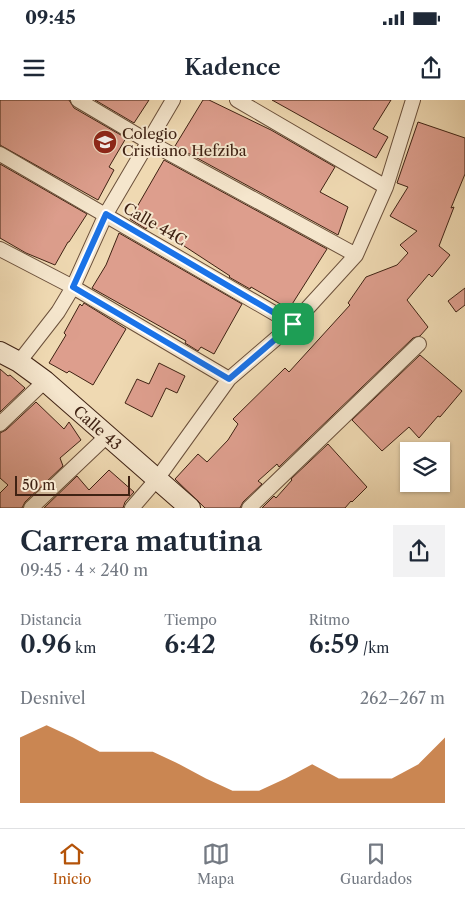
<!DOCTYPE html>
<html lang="es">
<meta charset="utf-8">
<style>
body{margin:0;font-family:"Libre Caslon Text",serif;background:#f2f2f3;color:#1f2937;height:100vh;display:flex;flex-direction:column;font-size:19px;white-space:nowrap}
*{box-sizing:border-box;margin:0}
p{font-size:16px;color:#747a83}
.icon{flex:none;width:28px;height:28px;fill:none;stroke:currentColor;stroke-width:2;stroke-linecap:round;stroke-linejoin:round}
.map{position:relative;height:408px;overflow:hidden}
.details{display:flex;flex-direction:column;background:#fff;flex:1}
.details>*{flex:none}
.tools{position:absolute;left:400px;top:342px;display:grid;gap:10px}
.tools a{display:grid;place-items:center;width:50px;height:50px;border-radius:0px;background:#fff;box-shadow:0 1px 4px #0004;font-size:25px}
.scale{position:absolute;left:15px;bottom:12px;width:115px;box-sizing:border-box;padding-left:5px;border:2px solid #3f2213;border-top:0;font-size:14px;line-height:18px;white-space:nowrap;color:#3f2213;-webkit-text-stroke:4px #f5e6cd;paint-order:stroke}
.pin{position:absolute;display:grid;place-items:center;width:42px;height:42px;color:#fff;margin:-21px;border-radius:10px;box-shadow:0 2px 8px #0006}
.round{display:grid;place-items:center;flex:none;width:52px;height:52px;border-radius:0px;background:#f2f2f3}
.summary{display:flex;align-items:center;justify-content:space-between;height:85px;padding:0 20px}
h1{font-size:28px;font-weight:600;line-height:38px}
.figures{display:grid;grid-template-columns:repeat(3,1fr);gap:8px;height:85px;padding:5px 20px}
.figures div{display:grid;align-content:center}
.figures b{font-size:25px;font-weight:600}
.figures small{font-size:14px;font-weight:400}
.figures p{font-size:14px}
.chart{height:140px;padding:10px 20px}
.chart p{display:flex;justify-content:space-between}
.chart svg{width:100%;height:90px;margin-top:5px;fill:#b45309;opacity:.7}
.status{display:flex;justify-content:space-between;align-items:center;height:35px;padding:0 25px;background:#fff;direction:ltr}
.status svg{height:14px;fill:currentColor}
header{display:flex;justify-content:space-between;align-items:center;height:65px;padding:0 20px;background:#fff;font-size:22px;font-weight:600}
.dock{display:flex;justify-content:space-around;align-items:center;height:70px;border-top:1px solid #e0e1e3;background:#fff;font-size:14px;color:#747a83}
.dock a{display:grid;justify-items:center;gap:2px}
.dock .on{color:#b45309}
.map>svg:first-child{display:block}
</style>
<div class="status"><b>09:45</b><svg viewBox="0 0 49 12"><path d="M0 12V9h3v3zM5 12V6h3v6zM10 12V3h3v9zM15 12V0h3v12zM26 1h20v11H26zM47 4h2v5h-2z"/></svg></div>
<header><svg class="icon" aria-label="menu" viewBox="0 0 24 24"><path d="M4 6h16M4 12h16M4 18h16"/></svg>Kadence<svg class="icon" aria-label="share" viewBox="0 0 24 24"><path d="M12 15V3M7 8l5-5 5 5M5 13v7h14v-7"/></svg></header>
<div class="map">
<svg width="465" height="408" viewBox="0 0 465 408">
<rect width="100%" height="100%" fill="#efd9b2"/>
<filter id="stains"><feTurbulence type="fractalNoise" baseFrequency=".004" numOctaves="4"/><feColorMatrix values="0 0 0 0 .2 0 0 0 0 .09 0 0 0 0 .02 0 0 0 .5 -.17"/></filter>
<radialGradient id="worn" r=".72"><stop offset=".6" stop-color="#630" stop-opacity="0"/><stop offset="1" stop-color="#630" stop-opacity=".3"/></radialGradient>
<!-- building -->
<path fill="#dd9e8d" stroke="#3f2213" d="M0,0H69L74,8L126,38L109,67L114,70L98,100L0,45Z
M95,0H149L134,23Z
M203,0H209L271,30L335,67L320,92L348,107L338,135L175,46Z
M272,0H391L373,29L388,37L376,58Z
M418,22L465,38V74L451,108L454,107L439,146L450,155L432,177L429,174L407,200L428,227L420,236L413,238L279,367L277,364L258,381L262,384L243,402L240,408H205L175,379L198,354L207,362L228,340L238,324L233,319L285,268L289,272L350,205L348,203L366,177L397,165L408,153L400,145L417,131L390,116L408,87L397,83Z
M164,60L327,149L289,209L251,187L250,189L229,177L230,176L149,123L146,129L130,119Z
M0,64L87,114L69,142H68L55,165L26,153L0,138Z
M119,133L242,204L214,254L201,247L198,251L185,243L186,241L92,188L106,165Z
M465,188V205L456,212L448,201Z
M84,203L126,229L93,285L69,271L67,273L49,263L66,235L64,233L80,204L82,206Z
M420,255L462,291L440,317L438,316L419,338L409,327L382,351L352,320Z
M159,263L185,276L177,293L166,288L152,317L125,303L137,279L149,284Z
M0,269L8,276L10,275L25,288L0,312Z
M36,302L64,329L69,322L81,340L60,358L63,366L25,402L22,408H0V393L8,385L0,378V333L6,330Z
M328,344L367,387L352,402L351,401L345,408H262L274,396L276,398L292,380L291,379Z
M109,370L134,392L125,402L123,408H44L77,376L89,390Z"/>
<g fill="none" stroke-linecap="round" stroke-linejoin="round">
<!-- street casing -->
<g stroke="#6b503b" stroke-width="16">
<path id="street" d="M78,0L149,42L356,155
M237,0L386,87
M0,54L293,224
M0,149L73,187L229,279
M19,262L58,212L73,187L106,114L173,0
M0,324L45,281
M31,408L108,335
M132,408L157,379L229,279L293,224L356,155L386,87L413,0
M249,408L419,244"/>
</g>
<!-- secondary casing -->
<g stroke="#3f2213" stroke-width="22">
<g id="secondary">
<path id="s1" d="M0,252L19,262L45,281L190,408"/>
</g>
</g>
<!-- street -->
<use href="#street" stroke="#f5e6cd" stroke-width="14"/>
<!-- secondary -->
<use href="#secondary" stroke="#f5e6cd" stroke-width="20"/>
</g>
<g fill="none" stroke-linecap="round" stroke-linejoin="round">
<!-- route casing -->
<g stroke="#fff" stroke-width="10">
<path id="route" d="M106,114L293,224L229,279L73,187Z"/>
</g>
<!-- route -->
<use href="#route" stroke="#1a73e8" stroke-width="6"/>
</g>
<!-- icons -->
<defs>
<g id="school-disc" transform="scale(1.25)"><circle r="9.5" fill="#8f2418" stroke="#f5e6cd"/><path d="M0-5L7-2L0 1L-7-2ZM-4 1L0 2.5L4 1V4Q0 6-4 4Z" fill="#fff"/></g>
</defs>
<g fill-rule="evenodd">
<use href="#school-disc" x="105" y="42"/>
</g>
<g text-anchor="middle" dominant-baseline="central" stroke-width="4" stroke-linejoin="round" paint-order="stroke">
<!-- poi labels -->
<g font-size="15" fill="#3f2213" stroke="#f5e6cd" text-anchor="start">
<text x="122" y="33">Colegio<tspan x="122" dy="17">Cristiano Hefziba</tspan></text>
</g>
<!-- street labels -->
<g font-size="15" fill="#3f2213" stroke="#f5e6cd">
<text transform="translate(155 124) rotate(30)">Calle 44C</text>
<text stroke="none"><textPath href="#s1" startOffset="124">Calle 43</textPath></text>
</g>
</g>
<rect width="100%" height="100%" filter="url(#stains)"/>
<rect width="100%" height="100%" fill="url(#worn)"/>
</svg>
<div class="tools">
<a><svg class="icon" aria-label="layers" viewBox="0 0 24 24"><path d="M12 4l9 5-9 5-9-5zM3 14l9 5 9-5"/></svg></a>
</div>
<div class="scale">50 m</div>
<div class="pin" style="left:293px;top:224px;background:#1e9e55"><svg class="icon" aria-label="arrive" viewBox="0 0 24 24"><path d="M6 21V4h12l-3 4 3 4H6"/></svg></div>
</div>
<section class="details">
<div class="summary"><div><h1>Carrera matutina</h1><p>09:45 · 4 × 240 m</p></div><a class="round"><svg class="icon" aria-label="share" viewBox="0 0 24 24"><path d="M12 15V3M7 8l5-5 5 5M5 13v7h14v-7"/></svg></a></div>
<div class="figures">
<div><p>Distancia</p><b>0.96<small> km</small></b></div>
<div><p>Tiempo</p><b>6:42</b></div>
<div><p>Ritmo</p><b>6:59<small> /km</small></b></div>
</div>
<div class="chart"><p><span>Desnivel</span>262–267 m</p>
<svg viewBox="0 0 160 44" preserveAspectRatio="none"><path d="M0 44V12L10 6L20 12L30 19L40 19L50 19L60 25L70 32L80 38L90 38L100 32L110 25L120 32L130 32L140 32L150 25L160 12V44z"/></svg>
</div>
</section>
<nav class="dock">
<a class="on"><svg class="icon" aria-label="home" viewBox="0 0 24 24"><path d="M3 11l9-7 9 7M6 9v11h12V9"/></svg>Inicio</a>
<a><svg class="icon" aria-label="map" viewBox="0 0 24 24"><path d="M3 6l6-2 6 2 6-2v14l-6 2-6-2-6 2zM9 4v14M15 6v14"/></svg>Mapa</a>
<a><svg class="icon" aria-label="saved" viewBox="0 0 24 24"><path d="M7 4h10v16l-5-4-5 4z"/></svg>Guardados</a>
</nav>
